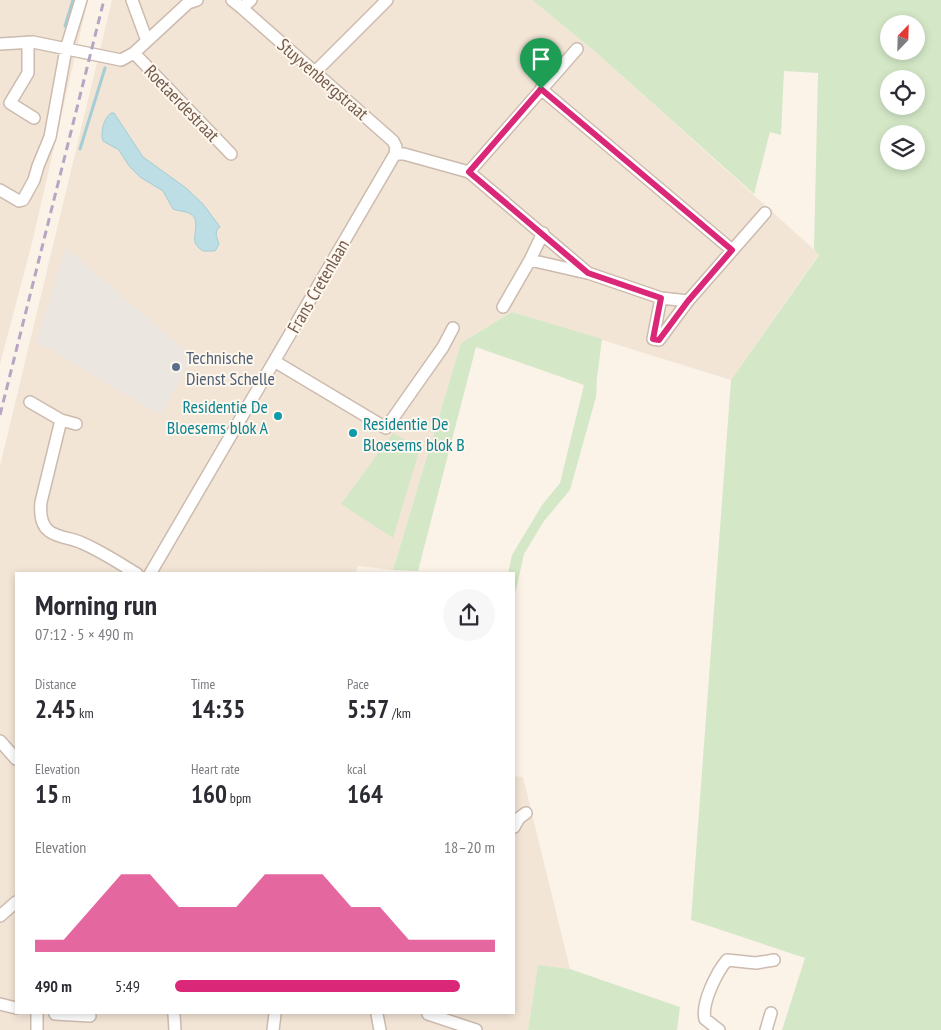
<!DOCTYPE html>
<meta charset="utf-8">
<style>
body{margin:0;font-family:"PT Sans Narrow",sans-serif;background:#f7f7f7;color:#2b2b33;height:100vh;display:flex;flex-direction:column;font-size:19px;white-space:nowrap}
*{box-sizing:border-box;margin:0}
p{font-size:16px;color:#7c7c81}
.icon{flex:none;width:28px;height:28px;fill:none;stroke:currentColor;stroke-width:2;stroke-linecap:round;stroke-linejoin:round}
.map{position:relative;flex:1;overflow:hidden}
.sheet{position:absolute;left:15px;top:572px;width:500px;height:442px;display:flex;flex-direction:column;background:#fff;border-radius:0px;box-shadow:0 2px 8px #0003}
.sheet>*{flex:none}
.needle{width:32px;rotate:23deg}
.controls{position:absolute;left:880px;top:15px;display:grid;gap:10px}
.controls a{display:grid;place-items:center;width:45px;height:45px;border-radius:50%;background:#fff;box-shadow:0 2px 8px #0003;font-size:25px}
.pin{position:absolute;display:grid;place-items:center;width:42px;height:42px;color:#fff;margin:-51px -21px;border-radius:50% 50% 50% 0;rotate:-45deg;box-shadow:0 0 5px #0007}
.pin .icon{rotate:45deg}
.round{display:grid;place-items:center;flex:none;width:52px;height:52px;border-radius:26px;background:#f7f7f7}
.overview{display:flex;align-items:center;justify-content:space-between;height:85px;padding:0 20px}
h1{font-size:28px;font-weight:800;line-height:38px}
.figures{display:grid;grid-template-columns:repeat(3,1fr);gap:8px;height:85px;padding:5px 20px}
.figures div{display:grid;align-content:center}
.figures b{font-size:25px;font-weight:800}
.figures small{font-size:14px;font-weight:400}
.figures p{font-size:14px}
.chart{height:140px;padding:10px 20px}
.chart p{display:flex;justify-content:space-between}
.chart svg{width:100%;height:90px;margin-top:5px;fill:#db2777;opacity:.7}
ul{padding:0 20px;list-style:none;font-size:16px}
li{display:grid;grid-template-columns:80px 60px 1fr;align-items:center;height:38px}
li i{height:12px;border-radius:6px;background:#db2777}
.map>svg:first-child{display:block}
</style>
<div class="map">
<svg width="941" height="1030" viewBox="0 0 941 1030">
<rect width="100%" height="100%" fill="#fbf3e8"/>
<!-- residential -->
<path fill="#f2e5d6" d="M0,0H88L32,243L0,364Z
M112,0H532L592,49L819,254L731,380L512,312L461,343L393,570L358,566L355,574H267L262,571L260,574H16V1014H514V776L523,777L570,969L538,966L528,1030H0V466Z"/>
<!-- industrial -->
<path fill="#ece6e1" d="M66,248L193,357L160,415L36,341Z"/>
<!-- green -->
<path fill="#d4e8c7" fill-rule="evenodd" d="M532,0H941V1030H782L805,958L691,920L731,380L819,255L814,249L818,73L784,71L781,135L770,132L754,194L592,49ZM889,24H916V51H889ZM889,79H916V106H889ZM889,134H916V161H889Z
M512,312L602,339L597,378L596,397L570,490L544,521L524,554L514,599V574H508L512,555L542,505L560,483L584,385L476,347L418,571L393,570L461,343Z
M393,433L420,448L393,538L341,504Z
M538,965L570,969L680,1007L677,1030H528Z"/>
<!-- water -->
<path fill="#bddee4" stroke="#a4cdd5" d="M111,113H114L143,157L186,188L203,204L220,227L217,229L216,235L219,244L215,251H203C200,249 196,246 195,242C193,233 201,219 189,213C184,211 178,211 173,209L163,191L140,177L129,166L119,150L103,141C100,132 104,118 111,113Z"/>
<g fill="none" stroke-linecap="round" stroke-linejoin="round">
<!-- stream -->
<path stroke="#a4cdd5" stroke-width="3" d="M65,26L73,0
M80,149L105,68"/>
<!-- minor casing -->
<g stroke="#ccbbae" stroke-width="14">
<path id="minor" d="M132,0L147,41
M232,0L242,8L251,0
M28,42V73L10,103L34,118
M0,44L33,42L121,60L134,53L188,3L197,0
M134,53L231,154
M314,73L387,0
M541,89L732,250
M395,154H404L469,172L588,273L661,298
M469,172L577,49
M0,190L19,201L23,200L34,180L38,166L50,137L66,49L81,0
M530,260L587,273
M688,301L661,298L653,339L659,340L688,301L765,213
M503,307L530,260L543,233
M274,361L386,428L443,347L453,328
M30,402L61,420L41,502C40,512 40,524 49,531C58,538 72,538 82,543C101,551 119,563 137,574
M61,420L76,424
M150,574L395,154L396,147L393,141L242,8
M0,741L16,759
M514,827L519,818L526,813
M0,916L16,902
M0,1004L16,1008
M37,1014V1030
M55,1014L90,1016
M174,1014L175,1030
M377,1014L380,1030
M428,1014L476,1030
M273,1030L275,1014
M719,1030L705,1019C701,1003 717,972 727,960L756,963L774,960
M766,1030L771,1013"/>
</g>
<!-- minor -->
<use href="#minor" stroke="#fff" stroke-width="11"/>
<!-- rail -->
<path stroke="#b6a6c4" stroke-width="3" stroke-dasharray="8 5" stroke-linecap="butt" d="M0,415L104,0"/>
</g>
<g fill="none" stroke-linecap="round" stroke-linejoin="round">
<!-- route casing -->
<g stroke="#fff" stroke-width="10">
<path id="route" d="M541,89L732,250L688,301L659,340L653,339L661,298L588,273L469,172Z"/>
</g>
<!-- route -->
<use href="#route" stroke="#db2777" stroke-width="6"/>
</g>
<!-- markers -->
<circle fill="#5c6f8a" stroke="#fef7ee" stroke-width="2" cx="176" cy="367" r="5"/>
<g fill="#0f9aa8" stroke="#fef7ee" stroke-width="2">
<circle cx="278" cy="416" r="5"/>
<circle cx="353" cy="433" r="5"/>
</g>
<g text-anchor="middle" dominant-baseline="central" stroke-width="4" stroke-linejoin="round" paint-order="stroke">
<!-- street labels -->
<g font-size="18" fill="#735b4d" stroke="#fef7ee">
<text transform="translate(323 79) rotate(41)">Stuyvenbergstraat</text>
<text transform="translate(182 103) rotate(46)">Roetaerdestraat</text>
<text transform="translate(318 286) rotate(-60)">Frans Cretenlaan</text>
</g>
<!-- service labels -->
<g font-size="18" fill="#4e5e75" stroke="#fef7ee" text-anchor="start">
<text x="186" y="357">Technische<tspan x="186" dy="21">Dienst Schelle</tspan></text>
</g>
<!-- culture labels -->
<g font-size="18" fill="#0d838f" stroke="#fef7ee" text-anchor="end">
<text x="268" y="406">Residentie De<tspan x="268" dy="21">Bloesems blok A</tspan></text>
<text x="363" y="423" text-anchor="start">Residentie De<tspan x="363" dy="21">Bloesems blok B</tspan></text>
</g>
</g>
</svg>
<div class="controls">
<a><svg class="needle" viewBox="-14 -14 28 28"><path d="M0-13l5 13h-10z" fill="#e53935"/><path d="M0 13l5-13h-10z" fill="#7c7c81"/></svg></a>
<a><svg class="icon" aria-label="locate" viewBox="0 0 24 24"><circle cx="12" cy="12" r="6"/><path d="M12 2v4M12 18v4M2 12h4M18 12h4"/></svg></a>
<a><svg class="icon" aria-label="layers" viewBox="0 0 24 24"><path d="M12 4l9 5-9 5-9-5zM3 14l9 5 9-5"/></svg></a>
</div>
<div class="pin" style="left:541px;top:89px;background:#1e9e55"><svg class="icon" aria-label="arrive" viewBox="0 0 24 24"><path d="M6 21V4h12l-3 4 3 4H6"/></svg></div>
<section class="sheet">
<div class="overview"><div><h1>Morning run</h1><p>07:12 · 5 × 490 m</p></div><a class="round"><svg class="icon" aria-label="share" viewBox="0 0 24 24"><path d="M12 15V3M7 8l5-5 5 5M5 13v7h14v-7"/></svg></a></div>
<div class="figures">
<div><p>Distance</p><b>2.45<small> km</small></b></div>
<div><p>Time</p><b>14:35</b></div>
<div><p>Pace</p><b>5:57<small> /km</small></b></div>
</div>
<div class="figures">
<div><p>Elevation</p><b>15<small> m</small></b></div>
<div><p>Heart rate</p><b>160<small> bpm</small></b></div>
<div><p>kcal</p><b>164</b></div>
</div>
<div class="chart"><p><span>Elevation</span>18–20 m</p>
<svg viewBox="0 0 160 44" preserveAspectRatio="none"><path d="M0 44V38L10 38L20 22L30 6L40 6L50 22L60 22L70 22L80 6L90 6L100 6L110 22L120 22L130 38L140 38L150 38L160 38V44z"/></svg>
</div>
<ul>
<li><b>490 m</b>5:49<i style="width:89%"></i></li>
</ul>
</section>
</div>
